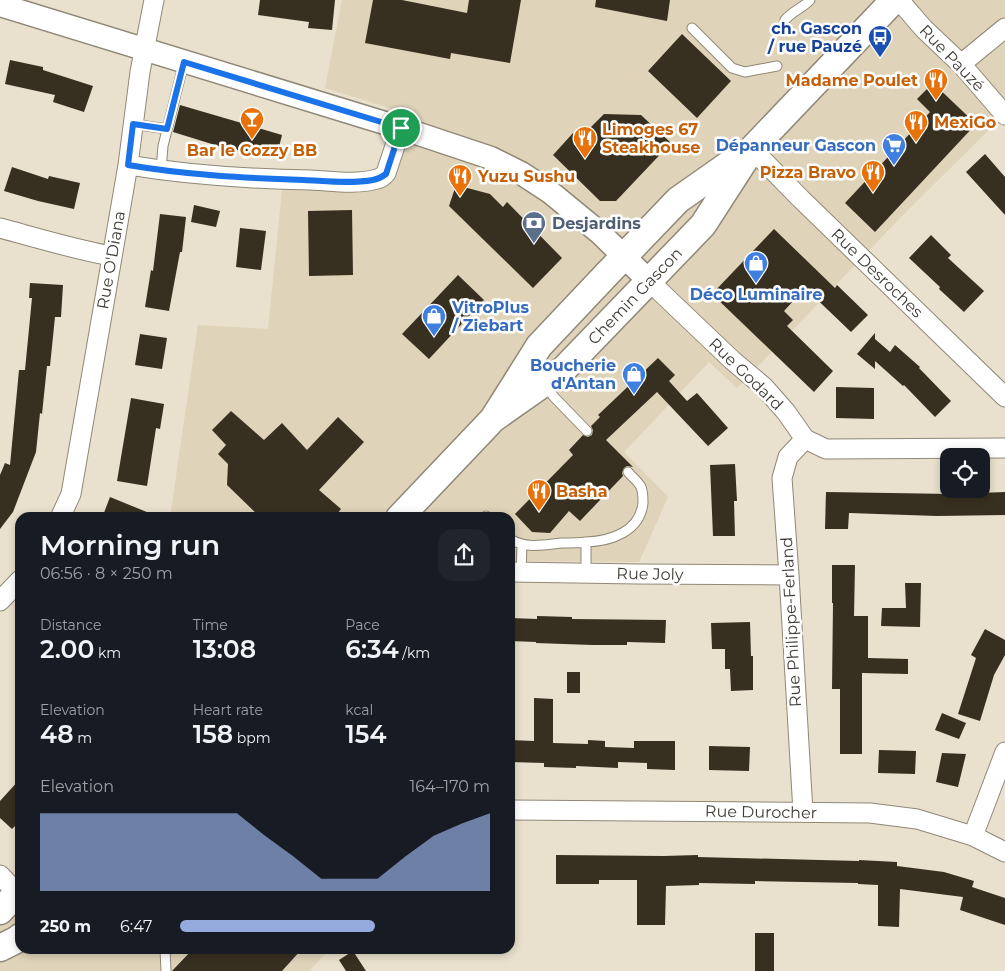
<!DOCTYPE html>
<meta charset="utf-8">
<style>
body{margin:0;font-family:Montserrat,sans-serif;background:#20242c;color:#f1f3f6;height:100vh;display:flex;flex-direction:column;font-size:19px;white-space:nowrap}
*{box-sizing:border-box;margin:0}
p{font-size:16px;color:#9ea1a6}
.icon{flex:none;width:28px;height:28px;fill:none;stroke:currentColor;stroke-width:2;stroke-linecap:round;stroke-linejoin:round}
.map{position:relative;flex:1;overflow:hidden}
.drawer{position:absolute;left:15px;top:512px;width:500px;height:442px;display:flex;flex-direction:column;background:#171b24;border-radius:15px;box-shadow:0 2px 8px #0003}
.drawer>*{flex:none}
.controls{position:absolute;left:940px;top:448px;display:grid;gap:10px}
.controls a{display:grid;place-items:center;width:50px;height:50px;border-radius:10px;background:#171b24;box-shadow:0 2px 8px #0003;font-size:25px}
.pin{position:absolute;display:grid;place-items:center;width:42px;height:42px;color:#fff;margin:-21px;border:2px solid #fff;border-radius:50%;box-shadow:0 1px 5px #0007}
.round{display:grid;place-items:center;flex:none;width:52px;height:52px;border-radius:15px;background:#20242c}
.headline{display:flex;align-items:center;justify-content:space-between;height:85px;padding:0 25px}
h1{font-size:28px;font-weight:600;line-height:38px}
.stats{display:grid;grid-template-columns:repeat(3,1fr);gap:8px;height:85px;padding:5px 25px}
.stats div{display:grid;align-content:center}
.stats b{font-size:25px;font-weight:600}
.stats small{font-size:14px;font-weight:400}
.stats p{font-size:14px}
.chart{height:140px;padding:10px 25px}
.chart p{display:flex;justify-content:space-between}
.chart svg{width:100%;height:90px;margin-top:5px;fill:#95abde;opacity:.7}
ul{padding:0 25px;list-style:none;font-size:16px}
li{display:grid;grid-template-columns:80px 60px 1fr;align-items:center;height:38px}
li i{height:12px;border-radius:6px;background:#95abde}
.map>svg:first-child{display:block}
</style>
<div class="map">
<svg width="1005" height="971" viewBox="0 0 1005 971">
<rect width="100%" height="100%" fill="#e9e0cd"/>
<!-- built -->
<path fill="#dfd3b9" d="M342,0H1005V114L905,213L737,388L709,362L624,452L668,497L639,562L510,561V518H170L198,325L268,329L282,190L373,189L391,183L418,117L325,88Z
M0,901L20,919V950H329L309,971H0Z"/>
<!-- building -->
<path fill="#373021" d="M260,0H335L332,30L308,28L309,22L258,15Z
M373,0H402L467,13L469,0H521L510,63L451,53L450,59L365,43Z
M596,0H670L667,21L595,7Z
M682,34L731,81L697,118L648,71Z
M10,60L43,67V70L93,86L84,112L53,102L55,95L5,84Z
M933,83L976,124L875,232L845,203L930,112L917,99Z
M180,105L282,135L277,155L228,149L173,132Z
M604,114L641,115L671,143L616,201H600L553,155L573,133L578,140Z
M985,154L1005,177V215L966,172Z
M12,167L48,179L49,176L80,183L74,209L38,201L4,191Z
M456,185L490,194L503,207L507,202L562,258L533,288L449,206Z
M194,205L220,211L216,227L191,222Z
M352,210L353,275L309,276L308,211Z
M160,214L186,217L182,252H180L169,311L145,307L151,270L153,271Z
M240,228L266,231L261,270L236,267Z
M774,229L835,288L837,285L868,315L851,332L805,288L784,311L793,320L787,326L833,371L814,392L712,294Z
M931,235L951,255L948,258L984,291L964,312L939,289L940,287L909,258Z
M458,275L484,300L429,359L402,334Z
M30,283L63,285L61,317H55L50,366H47L42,414L40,413L36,452L13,512L0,529V475L5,463L10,465L19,370H25L32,298H29Z
M875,333V339L890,352L895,345L920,367L919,368L951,401L935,417L904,385L903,386L875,361V369L857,354Z
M140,334L167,338L162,369L135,365Z
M658,358L675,375L669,381L687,401L697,393L728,428L708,446L657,392L606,440L633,467L627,466L624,468L622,473L623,476L580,521L569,511L550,533L532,532L515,514L573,455L569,450L583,435L588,437L592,435L593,430L591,426L600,417L598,415Z
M836,387L874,388V419L836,418Z
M131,398L164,404L160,429L156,428L147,486L117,481Z
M231,411L264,440L282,423L307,450L338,417L364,442L319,490L341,509L334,518H261L227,485L228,464L218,454L226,445L212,430Z
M735,464L737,501H734L735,536H713L710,465Z
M826,492L953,494L1005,492V515L937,516L849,513L848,529H825Z
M110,497L159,517V518H102Z
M832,565H855L854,616H868V658L908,659V674L862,673V754H840V689H832L833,603H832Z
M905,583H921L920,627L881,626L882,608H906Z
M537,616L572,617V619L666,620L665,643L627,642V645H592L536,643V642L510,641V618L537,619Z
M750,622L751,656H753V690L731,691L730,669H725V649H712L711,623Z
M985,629L1005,640V655L994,675L980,721L958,714L976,658L971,655Z
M567,672H580V693H567Z
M534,698L553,699V743L588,744V740L605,741V747L634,748V741H675V770L647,769V763L618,762V768L576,766V768L544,767V763L510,762V740L534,741Z
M942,713L966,723L959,739L935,730Z
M709,746L750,747L749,771L709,770Z
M879,750L916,751L915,774L878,773Z
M942,753L966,754L958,787L936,782Z
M20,779V821L12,829L0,818V801Z
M556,855L663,856L698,855V857L859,861V860L897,862V866L944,872L974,881L972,887L1005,898V925L960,910L963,897L900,889L899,927L878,926V885L858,884V883L755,881V884L699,883V885L666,886L665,925H637V880H599V884H556Z
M755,933H774V971H755Z
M192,950H301L282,971H172Z
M353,951L366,971H346L339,960Z"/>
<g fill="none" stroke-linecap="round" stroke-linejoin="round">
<!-- service casing -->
<g stroke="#908877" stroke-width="11">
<path id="service" d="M785,20C792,11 803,8 810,0
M692,28L732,68L745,72L777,66
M133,124L167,129
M161,170L163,146L184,62
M545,385L554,397L587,431
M486,516L487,518
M510,539C526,549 544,545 562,543C570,543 578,543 586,542V574
M586,542C612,541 640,531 643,503C643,497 643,492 641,487C638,481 632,477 628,472
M521,572L522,544
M165,950L166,971"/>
</g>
<!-- minor casing -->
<g stroke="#908877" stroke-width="21">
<path id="minor" d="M899,0L924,29L961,64L1005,115
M961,64L1005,28
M752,149L801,199L1005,397
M128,165C188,175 250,179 311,180C332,181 356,185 377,179C381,178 383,177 386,173L401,128
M0,228C37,238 73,249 111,256
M649,281L732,360L764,387L786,412L805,439L826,449L1005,448
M60,518L71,494L128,165L140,72L154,0
M510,572L638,574L789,575
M0,601L20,580
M510,810L870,813L917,819L973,836L1005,852
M803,812L789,575L782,478L788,457L805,439
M973,836L1005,752
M0,875L17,893"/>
</g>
<!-- tertiary casing -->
<g stroke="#908877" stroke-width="25">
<path id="tertiary" d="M0,5L401,128L491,158L521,173L550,192L600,233L649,281"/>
</g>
<!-- secondary casing -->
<g stroke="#908877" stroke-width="29">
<path id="secondary" d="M493,419L564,369L703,225L752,149L894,0
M399,518L493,419L539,346L607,274L678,200L742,155
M0,911L20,890
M0,948L18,939L20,937"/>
</g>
<!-- service -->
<use href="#service" stroke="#fff" stroke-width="9"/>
<!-- minor -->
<use href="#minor" stroke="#fff" stroke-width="19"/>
<!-- tertiary -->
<use href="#tertiary" stroke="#fff" stroke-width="22"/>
<!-- secondary -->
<use href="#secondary" stroke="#fff" stroke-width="26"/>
</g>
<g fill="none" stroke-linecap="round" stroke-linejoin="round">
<!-- route casing -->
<g stroke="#fff" stroke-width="10">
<path id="route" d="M184,62L401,128L386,174C382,177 378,179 373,180C351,184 326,181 304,180C245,178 186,175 128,165L133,124L167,129Z"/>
</g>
<!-- route -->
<use href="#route" stroke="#1a73e8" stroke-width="6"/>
</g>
<!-- icons -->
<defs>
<g id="bus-pin" transform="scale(1.25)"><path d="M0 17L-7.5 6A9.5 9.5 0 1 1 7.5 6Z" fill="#1a4fb4" stroke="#fff"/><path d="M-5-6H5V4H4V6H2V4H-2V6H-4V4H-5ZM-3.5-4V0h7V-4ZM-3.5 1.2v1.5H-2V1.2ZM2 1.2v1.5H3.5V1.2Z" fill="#fff"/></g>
<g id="restaurant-pin" transform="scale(1.25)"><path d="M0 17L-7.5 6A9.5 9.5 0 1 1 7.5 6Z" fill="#e8710a" stroke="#fff"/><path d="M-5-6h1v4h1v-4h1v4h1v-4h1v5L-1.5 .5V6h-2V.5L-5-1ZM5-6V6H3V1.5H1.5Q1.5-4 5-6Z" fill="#fff"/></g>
<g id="bar-pin" transform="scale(1.25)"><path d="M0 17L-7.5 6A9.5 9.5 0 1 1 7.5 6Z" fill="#e8710a" stroke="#fff"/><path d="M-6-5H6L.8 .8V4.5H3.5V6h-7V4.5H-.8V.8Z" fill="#fff"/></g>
<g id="supermarket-pin" transform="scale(1.25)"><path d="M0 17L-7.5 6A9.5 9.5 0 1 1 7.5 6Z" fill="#3f7fe0" stroke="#fff"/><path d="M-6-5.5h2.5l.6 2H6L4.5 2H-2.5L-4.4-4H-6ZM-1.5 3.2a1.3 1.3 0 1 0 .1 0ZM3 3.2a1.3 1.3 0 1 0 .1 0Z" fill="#fff"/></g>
<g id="bank-pin" transform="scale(1.25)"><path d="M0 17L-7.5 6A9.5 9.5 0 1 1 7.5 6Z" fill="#5c6f8a" stroke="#fff"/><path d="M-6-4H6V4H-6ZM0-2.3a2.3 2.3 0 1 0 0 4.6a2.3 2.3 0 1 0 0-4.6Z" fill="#fff"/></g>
<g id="shop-pin" transform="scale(1.25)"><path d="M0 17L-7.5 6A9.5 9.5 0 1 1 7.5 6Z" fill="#3f7fe0" stroke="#fff"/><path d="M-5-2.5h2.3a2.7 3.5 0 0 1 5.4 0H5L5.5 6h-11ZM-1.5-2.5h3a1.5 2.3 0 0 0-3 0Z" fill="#fff"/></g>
</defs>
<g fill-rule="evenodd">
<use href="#bus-pin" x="880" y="37"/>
<use href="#restaurant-pin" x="936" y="80"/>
<use href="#bar-pin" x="252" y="119"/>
<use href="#restaurant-pin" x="916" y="122"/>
<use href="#restaurant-pin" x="585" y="138"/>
<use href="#supermarket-pin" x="894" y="145"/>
<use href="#restaurant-pin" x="873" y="172"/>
<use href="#restaurant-pin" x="460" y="176"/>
<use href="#bank-pin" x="534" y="223"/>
<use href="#shop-pin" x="756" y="263"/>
<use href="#shop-pin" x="434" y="316"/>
<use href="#shop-pin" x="634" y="374"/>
<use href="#restaurant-pin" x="539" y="491"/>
</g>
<g text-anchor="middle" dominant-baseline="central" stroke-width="5" stroke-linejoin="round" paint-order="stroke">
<!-- transit labels -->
<g font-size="16" font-weight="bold" fill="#164399" stroke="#fff" text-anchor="end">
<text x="862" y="28">ch. Gascon<tspan x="862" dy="18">/ rue Pauzé</tspan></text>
</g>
<!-- street labels -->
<g font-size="16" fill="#3f3c35" stroke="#fff">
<text transform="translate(952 58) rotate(46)">Rue Pauzé</text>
<text transform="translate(111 260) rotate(-80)">Rue O'Diana</text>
<text transform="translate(877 273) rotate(44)">Rue Desroches</text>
<text transform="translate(635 296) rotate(-46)">Chemin Gascon</text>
<text transform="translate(746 374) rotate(44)">Rue Godard</text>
<text transform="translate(650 574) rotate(1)">Rue Joly</text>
<text transform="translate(791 622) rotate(-93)">Rue Philippe-Ferland</text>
<text transform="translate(761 812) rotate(1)">Rue Durocher</text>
</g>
<!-- food labels -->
<g font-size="16" font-weight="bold" fill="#c56008" stroke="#fff" text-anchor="start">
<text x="918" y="80" text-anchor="end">Madame Poulet</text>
<text x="934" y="122">MexiGo</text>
<text x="602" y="129">Limoges 67<tspan x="602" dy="18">Steakhouse</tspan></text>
<text x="252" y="150" text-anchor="middle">Bar le Cozzy BB</text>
<text x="856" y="172" text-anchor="end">Pizza Bravo</text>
<text x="478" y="176">Yuzu Sushu</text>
<text x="556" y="491">Basha</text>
</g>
<!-- shop labels -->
<g font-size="16" font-weight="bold" fill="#366cbe" stroke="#fff" text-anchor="end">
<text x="876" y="145">Dépanneur Gascon</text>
<text x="756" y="294" text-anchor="middle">Déco Luminaire</text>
<text x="452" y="307" text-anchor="start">VitroPlus<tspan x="452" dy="18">/ Ziebart</tspan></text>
<text x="616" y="365">Boucherie<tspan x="616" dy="18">d'Antan</tspan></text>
</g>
<!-- service labels -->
<g font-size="16" font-weight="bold" fill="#4e5e75" stroke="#fff" text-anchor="start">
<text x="552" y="223">Desjardins</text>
</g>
</g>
</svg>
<div class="controls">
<a><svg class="icon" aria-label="locate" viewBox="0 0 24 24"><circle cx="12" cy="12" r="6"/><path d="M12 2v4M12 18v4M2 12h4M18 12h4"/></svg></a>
</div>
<div class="pin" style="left:401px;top:128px;background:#1e9e55"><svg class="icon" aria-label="arrive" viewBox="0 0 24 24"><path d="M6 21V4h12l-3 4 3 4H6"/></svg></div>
<section class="drawer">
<div class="headline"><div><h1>Morning run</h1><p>06:56 · 8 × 250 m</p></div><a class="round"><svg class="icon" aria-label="share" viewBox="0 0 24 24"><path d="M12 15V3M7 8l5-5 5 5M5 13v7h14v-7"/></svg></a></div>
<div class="stats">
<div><p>Distance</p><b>2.00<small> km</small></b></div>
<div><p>Time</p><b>13:08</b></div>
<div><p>Pace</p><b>6:34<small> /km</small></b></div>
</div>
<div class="stats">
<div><p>Elevation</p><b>48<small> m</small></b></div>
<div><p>Heart rate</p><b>158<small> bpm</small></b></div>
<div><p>kcal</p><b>154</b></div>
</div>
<div class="chart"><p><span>Elevation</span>164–170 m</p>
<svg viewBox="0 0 160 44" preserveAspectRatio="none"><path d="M0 44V6L10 6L20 6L30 6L40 6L50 6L60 6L70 6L80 17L90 27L100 38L110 38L120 38L130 27L140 17L150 11L160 6V44z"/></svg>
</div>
<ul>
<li><b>250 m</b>6:47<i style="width:63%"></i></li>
</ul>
</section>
</div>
